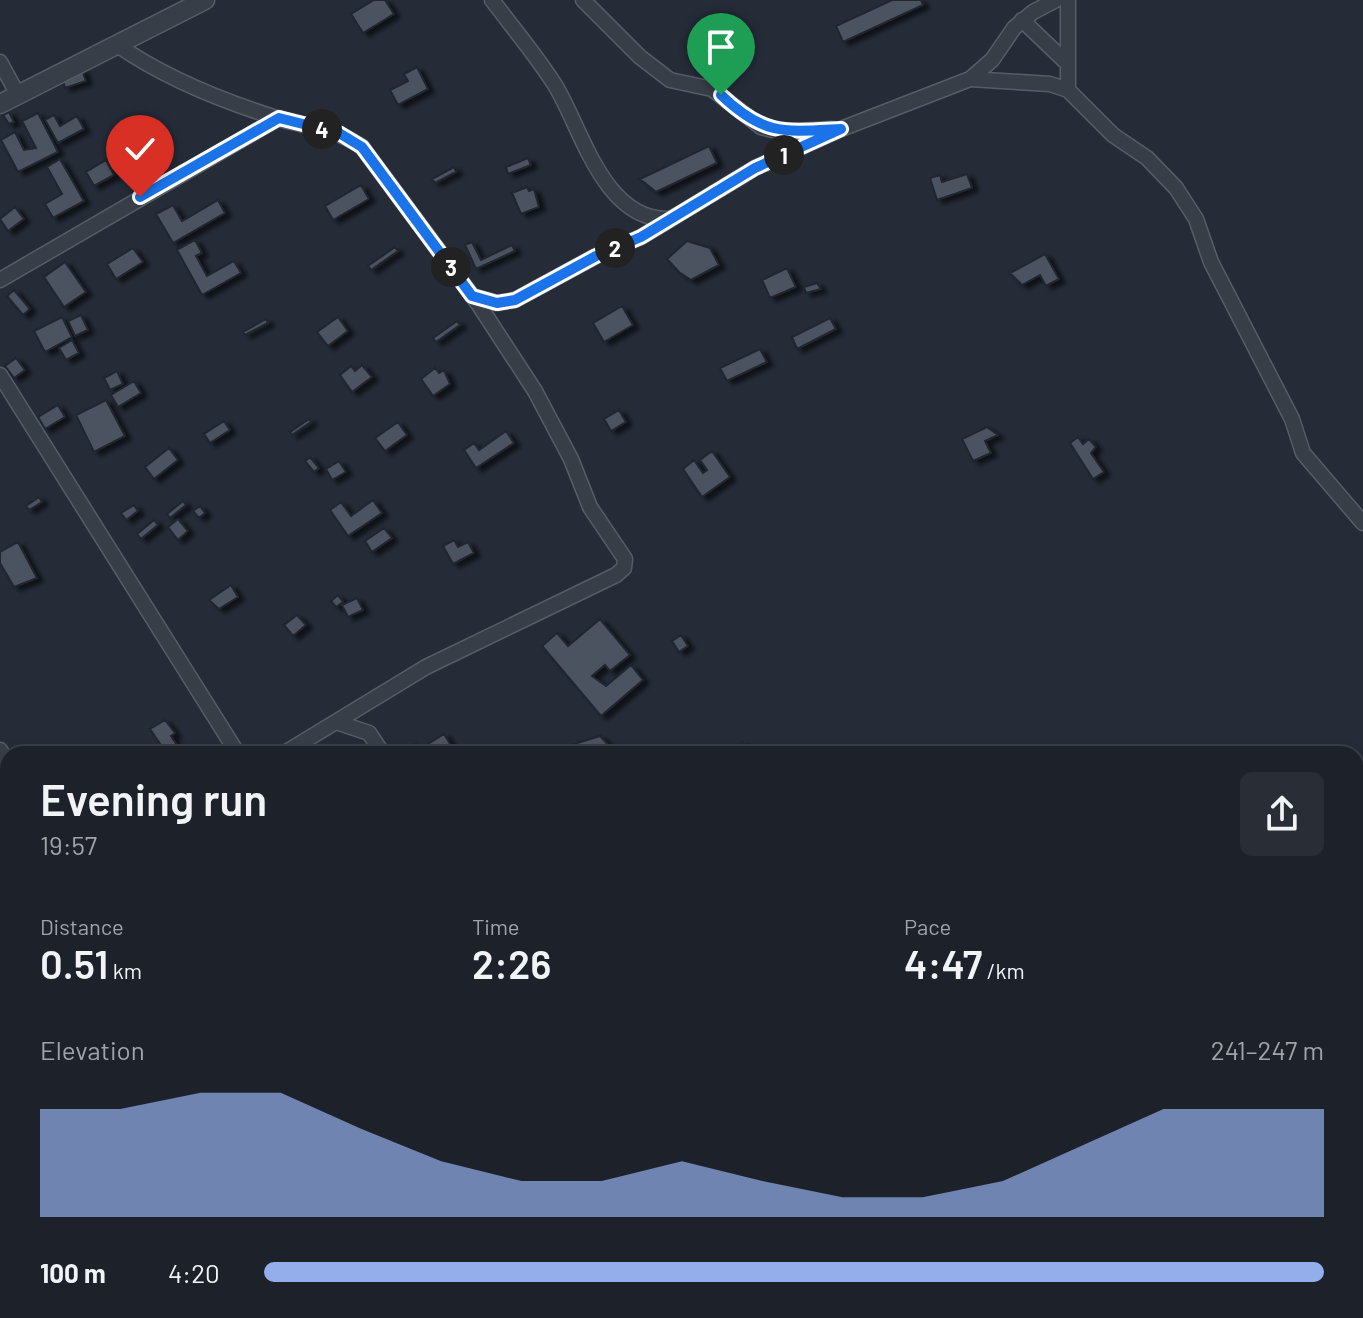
<!DOCTYPE html>
<meta charset="utf-8">
<style>
body{margin:0;font-family:Barlow,sans-serif;background:#292e36;color:#f1f3f6;height:100vh;display:flex;flex-direction:column;font-size:30px;white-space:nowrap}
*{box-sizing:border-box;margin:0}
p{font-size:26px;color:#a0a3a8}
.icon{flex:none;width:44px;height:44px;fill:none;stroke:currentColor;stroke-width:2;stroke-linecap:round;stroke-linejoin:round}
.map{position:relative;flex:1;overflow:hidden}
.panel{position:absolute;left:0px;top:746px;width:1364px;height:572px;display:flex;flex-direction:column;background:#1c212a;border-radius:24px 24px 0 0;box-shadow:0 4px 12px #0003,0 0 0 2px #3a3e47}
.panel>*{flex:none}
.pin{position:absolute;display:grid;place-items:center;width:68px;height:68px;color:#fff;margin:-82px -34px;border-radius:50% 50% 50% 0;rotate:-45deg;box-shadow:0 0 8px #0007}
.pin .icon{rotate:45deg}
.km{position:absolute;width:40px;height:40px;margin:-20px;border-radius:50%;background:#222;color:#fff;font-size:22px;line-height:40px;text-align:center}
.round{display:grid;place-items:center;flex:none;width:84px;height:84px;border-radius:12px;background:#292e36}
.summary{display:flex;align-items:center;justify-content:space-between;height:136px;padding:0 40px}
h1{font-size:44px;font-weight:600;line-height:60px}
.metrics{display:grid;grid-template-columns:repeat(3,1fr);gap:12px;height:136px;padding:8px 40px}
.metrics div{display:grid;align-content:center}
.metrics b{font-size:40px;font-weight:600}
.metrics small{font-size:22px;font-weight:400}
.metrics p{font-size:22px}
.chart{height:224px;padding:16px 40px}
.chart p{display:flex;justify-content:space-between}
.chart svg{width:100%;height:144px;margin-top:8px;fill:#93aeea;opacity:.7}
ul{padding:0 40px;list-style:none;font-size:26px}
li{display:grid;grid-template-columns:128px 96px 1fr;align-items:center;height:60px}
li i{height:20px;border-radius:10px;background:#93aeea}
.map>svg:first-child{display:block}
</style>
<div class="map">
<svg width="1363" height="1318" viewBox="0 0 1363 1318">
<defs>
<filter id="shadow"><feDropShadow dx="6" dy="3.5" stdDeviation="2" flood-color="#0009"/></filter>
</defs>
<rect width="100%" height="100%" fill="#252c38"/>
<!-- building -->
<path fill="#4c5260" stroke="#20252f" stroke-width="2" filter="url(#shadow)" d="M374,0H385L394,14L363,33L351,14Z
M892,0H921L923,5L843,42L836,26Z
M417,67L428,89L398,105L390,90L408,81L404,74Z
M82,70L86,81L65,88L62,77Z
M9,112L14,122L9,124L3,115Z
M38,113L58,152L18,172L1,140L15,132L24,150L36,148L22,121Z
M54,115L60,126L77,116L84,129L58,143L45,120Z
M709,146L717,163L656,192L640,179Z
M528,158L531,165L508,174L506,167Z
M60,159L84,201L53,218L45,204L62,194L47,167Z
M106,160L114,175L94,186L86,172Z
M454,167L456,172L435,183L432,179Z
M967,174L972,188L937,200L930,178L940,175L942,182Z
M361,185L369,199L333,220L325,206Z
M527,187L529,191L534,189L539,207L521,214L512,193Z
M218,200L225,213L173,243L156,214L173,205L182,221Z
M15,207L24,219L8,231L0,219Z
M195,240L202,253L196,256L207,276L234,261L241,273L202,295L177,250Z
M687,241L710,248L719,265L691,280L679,272L667,259Z
M472,242L481,260L512,245L515,251L476,269L465,245Z
M395,247L398,251L371,270L368,266Z
M133,248L143,262L116,279L107,264Z
M1045,254L1059,279L1046,286L1040,275L1022,285L1010,273Z
M65,262L86,292L64,307L44,277Z
M787,268L796,287L770,298L762,280Z
M817,283L821,289L806,293L804,287Z
M14,290L30,309L23,315L7,296Z
M622,306L633,325L604,342L593,323Z
M81,315L88,330L75,336L68,321Z
M62,317L72,337L45,352L34,331Z
M338,317L348,331L328,346L317,332Z
M830,318L836,329L797,349L792,337Z
M266,319L268,323L245,335L243,332Z
M457,321L460,325L436,342L433,338Z
M72,340L79,353L66,360L59,348Z
M760,349L767,362L727,381L720,368Z
M16,358L25,370L14,378L5,366Z
M362,365L372,377L352,392L340,375L351,366L355,371Z
M435,368L439,373L444,370L450,384L433,396L421,379Z
M117,371L123,384L110,390L104,378Z
M134,381L141,393L118,407L111,395Z
M106,400L125,436L94,452L76,415Z
M58,405L65,417L45,429L38,417Z
M619,410L626,422L611,431L604,419Z
M309,419L311,422L292,435L290,432Z
M224,421L230,430L210,443L204,434Z
M398,422L407,435L385,451L375,438Z
M987,427L998,435L985,441L991,453L973,461L962,439Z
M506,431L514,443L476,468L464,450L474,443L479,450Z
M1078,437L1083,444L1089,439L1096,447L1091,453L1104,472L1093,479L1070,443Z
M169,448L178,460L154,479L145,467Z
M712,451L730,477L702,497L683,469L694,460L703,473L707,470L700,460Z
M310,457L319,468L314,472L305,461Z
M339,461L346,472L332,480L326,469Z
M39,497L42,502L29,510L26,506Z
M373,500L382,513L348,536L330,510L341,502L351,516Z
M183,501L186,505L170,518L167,514Z
M134,505L138,511L126,520L121,513Z
M200,506L205,513L199,518L193,511Z
M178,519L188,531L178,540L168,527Z
M154,520L158,525L141,539L137,534Z
M384,528L392,538L372,552L365,541Z
M454,540L458,547L468,542L474,553L453,564L443,546Z
M18,542L37,578L14,587L0,563V552Z
M231,585L238,597L219,609L209,600Z
M338,595L343,602L336,607L331,601Z
M357,598L363,610L348,617L342,605Z
M297,615L306,625L293,636L284,625Z
M600,619L630,655L610,671L605,665L592,676L606,686L631,665L643,680L601,716L542,646L557,633L568,646Z
M681,635L688,646L679,652L672,641Z
M165,720L175,733L171,736L183,754H167L150,729Z
M444,734L452,747L441,754H412L408,748L416,743L420,749Z
M600,736L617,754H577L574,744Z
M742,742L752,754H727Z
M0,824L8,834L0,842Z"/>
<g fill="none" stroke-linecap="round" stroke-linejoin="round">
<!-- minor casing -->
<g stroke="#575c66" stroke-width="17">
<path id="minor" d="M492,0C513,28 536,55 555,85C582,129 603,220 668,219
M583,0L640,57L670,80L712,89L761,127L780,132L832,129
M1022,20L1068,64
M116,44C163,77 225,102 280,119C309,127 337,129 362,147L479,305L535,391L571,459L590,507L625,559L624,568L616,575L426,667L283,754
M0,62L18,95
M970,79L1050,84L1068,90L1113,135L1147,158L1176,188L1196,219L1211,262L1292,419L1303,453L1363,523
M1068,90V0
M0,280L279,118
M472,296L497,303L515,300L596,256L641,237L755,168L841,129L970,79L992,60L1014,28L1033,12L1056,0
M0,375L238,754
M336,722L369,733L383,754
M0,750L8,763
M0,939L8,934
M238,1310L242,1318
M502,1318L512,1310
M989,1318L1001,1310"/>
</g>
<!-- tertiary casing -->
<g stroke="#575c66" stroke-width="21">
<path id="tertiary" d="M0,104L205,0"/>
</g>
<!-- minor -->
<use href="#minor" stroke="#383e48" stroke-width="14"/>
<!-- tertiary -->
<use href="#tertiary" stroke="#383e48" stroke-width="18"/>
</g>
<g fill="none" stroke-linecap="round" stroke-linejoin="round">
<!-- route casing -->
<g stroke="#fff" stroke-width="16">
<path id="route" d="M140,197L279,118L339,133L362,147L472,296L497,303L515,300L596,256L641,237L755,168L841,129C784,132 764,136 721,95"/>
</g>
<!-- route -->
<use href="#route" stroke="#1a73e8" stroke-width="10"/>
</g>
</svg>
<div class="pin" style="left:721px;top:95px;background:#1e9e55"><svg class="icon" aria-label="arrive" viewBox="0 0 24 24"><path d="M6 21V4h12l-3 4 3 4H6"/></svg></div>
<div class="pin" style="left:140px;top:197px;background:#d93025"><svg class="icon" aria-label="check" viewBox="0 0 24 24"><path d="M5 12l5 5 9-10"/></svg></div>
<b class="km" style="left:784px;top:155px">1</b>
<b class="km" style="left:615px;top:248px">2</b>
<b class="km" style="left:451px;top:267px">3</b>
<b class="km" style="left:322px;top:129px">4</b>
<section class="panel">
<div class="summary"><div><h1>Evening run</h1><p>19:57</p></div><a class="round"><svg class="icon" aria-label="share" viewBox="0 0 24 24"><path d="M12 15V3M7 8l5-5 5 5M5 13v7h14v-7"/></svg></a></div>
<div class="metrics">
<div><p>Distance</p><b>0.51<small> km</small></b></div>
<div><p>Time</p><b>2:26</b></div>
<div><p>Pace</p><b>4:47<small> /km</small></b></div>
</div>
<div class="chart"><p><span>Elevation</span>241–247 m</p>
<svg viewBox="0 0 160 44" preserveAspectRatio="none"><path d="M0 44V11L10 11L20 6L30 6L40 17L50 27L60 33L70 33L80 27L90 33L100 38L110 38L120 33L130 22L140 11L150 11L160 11V44z"/></svg>
</div>
<ul>
<li><b>100 m</b>4:20<i style="width:100%"></i></li>
</ul>
</section>
</div>
